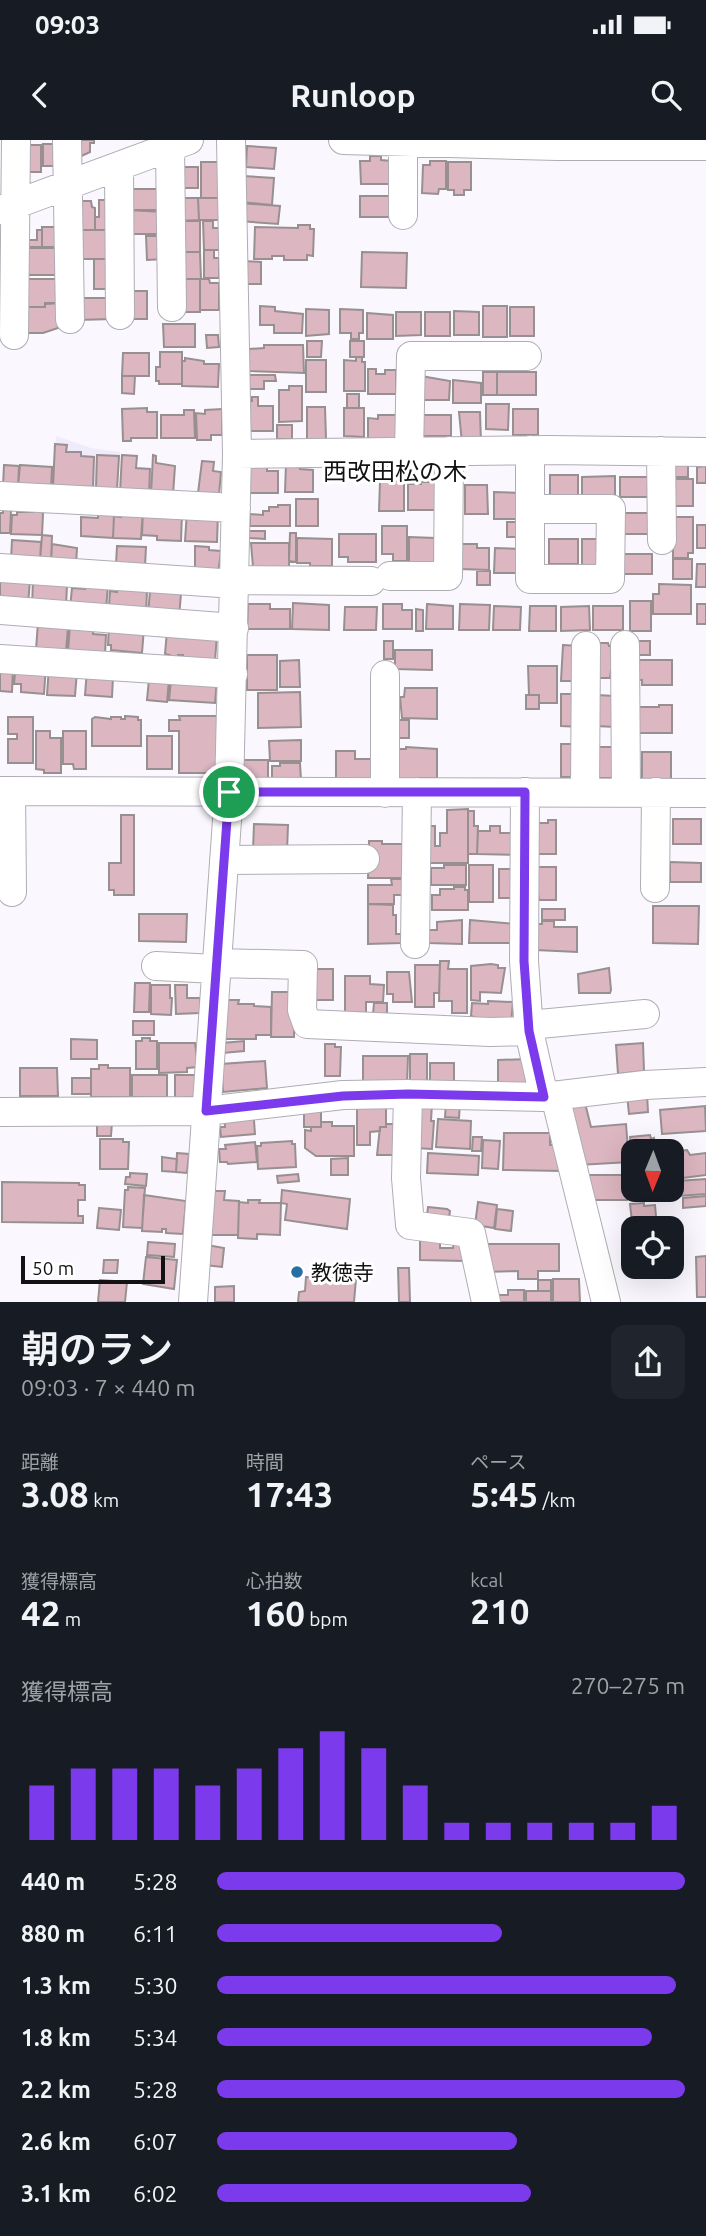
<!DOCTYPE html>
<html lang="ja">
<meta charset="utf-8">
<style>
body{margin:0;font-family:Ubuntu,"Noto Sans JP",sans-serif;background:#20242c;color:#f1f3f6;height:100vh;display:flex;flex-direction:column;font-size:26px;white-space:nowrap}
*{box-sizing:border-box;margin:0}
p{font-size:23px;color:#9ea1a6}
.icon{flex:none;width:38px;height:38px;fill:none;stroke:currentColor;stroke-width:2;stroke-linecap:round;stroke-linejoin:round}
.map{position:relative;height:1162px;overflow:hidden}
.sheet{display:flex;flex-direction:column;background:#171b24;flex:1}
.sheet>*{flex:none}
.needle{width:46px;rotate:181deg}
.controls{position:absolute;left:621px;top:999px;display:grid;gap:14px}
.controls a{display:grid;place-items:center;width:63px;height:63px;border-radius:14px;background:#171b24;box-shadow:0 7px 28px #0002;font-size:35px}
.scale{position:absolute;left:21px;bottom:18px;width:144px;box-sizing:border-box;padding-left:7px;border:4px solid #121113;border-top:0;font-size:19px;line-height:24px;white-space:nowrap;color:#121113;-webkit-text-stroke:5px #fff;paint-order:stroke}
.pin{position:absolute;display:grid;place-items:center;width:60px;height:60px;color:#fff;margin:-30px;border:4px solid #fff;border-radius:50%;box-shadow:0 2px 7px #0007}
.round{display:grid;place-items:center;flex:none;width:74px;height:74px;border-radius:14px;background:#20242c}
.overview{display:flex;align-items:center;justify-content:space-between;height:119px;padding:0 21px}
h1{font-size:38px;font-weight:600;line-height:52px}
.stats{display:grid;grid-template-columns:repeat(3,1fr);gap:10px;height:119px;padding:7px 21px}
.stats div{display:grid;align-content:center}
.stats b{font-size:35px;font-weight:600}
.stats small{font-size:19px;font-weight:400}
.stats p{font-size:19px}
.chart{height:196px;padding:14px 21px}
.chart p{display:flex;justify-content:space-between}
.chart svg{width:100%;height:126px;margin-top:7px;stroke:#7c3aed;stroke-width:6}
ul{padding:0 21px;list-style:none;font-size:23px}
li{display:grid;grid-template-columns:112px 84px 1fr;align-items:center;height:52px}
li i{height:18px;border-radius:9px;background:#7c3aed}
.status{display:flex;justify-content:space-between;align-items:center;height:49px;padding:0 35px;background:#171b24;direction:ltr}
.status svg{height:19px;fill:currentColor}
header{display:flex;justify-content:space-between;align-items:center;height:91px;padding:0 21px;background:#171b24;font-size:32px;font-weight:600}
.map>svg:first-child{display:block}
</style>
<div class="status"><b>09:03</b><svg viewBox="0 0 49 12"><path d="M0 12V9h3v3zM5 12V6h3v6zM10 12V3h3v9zM15 12V0h3v12zM26 1h20v11H26zM47 4h2v5h-2z"/></svg></div>
<header><svg class="icon" aria-label="back" viewBox="0 0 24 24"><path d="M15 5l-7 7 7 7"/></svg>Runloop<svg class="icon" aria-label="search" viewBox="0 0 24 24"><circle cx="10" cy="10" r="6"/><path d="M15 15l6 6"/></svg></header>
<div class="map">
<svg width="706" height="1162" viewBox="0 0 706 1162">
<rect width="100%" height="100%" fill="#faf8fe"/>
<!-- built -->
<path fill="#f0ebfb" d="M56,296L91,308L120,312L118,354L52,351Z"/>
<!-- building -->
<path fill="#dcb6c1" stroke="#988f91" stroke-width="2" d="M75,0H94V3H90V12L75,19Z
M43,4H61L62,26H43Z
M21,5H41V32H21Z
M247,6L276,8L274,29L246,27Z
M370,16H381V20L391,21V44H361L360,21H370Z
M430,21H446V49H439L438,54L422,53L423,25H430Z
M201,22H219V58H201Z
M448,22H471V50H464V55H454V50H448Z
M183,27H198V48H179Z
M243,36L274,38L272,65L240,62Z
M127,49H165V70H127Z
M360,56H394V77H360Z
M179,58H198L199,80L179,81Z
M198,58H219V80H199Z
M99,60H114V90H95V77H99Z
M81,61H91L92,67L95,68V90H76Z
M240,63L280,66L278,84L239,81Z
M127,70L165,72V94H127Z
M179,81H200V112H179Z
M203,81H213V88H219V110H204Z
M298,85H310V89H314L313,116L307,115V120H284V116H272V119H254L255,87L298,88Z
M42,87H61V107H42Z
M37,90H42V107H23V100H37Z
M76,90H109L114,119H76Z
M146,96H165V119L147,120Z
M20,108H61V135H20Z
M204,110H214V118H219V138H204Z
M179,112H200L201,139H179Z
M362,112L407,113L406,148L361,147Z
M94,119H114V149H94Z
M244,121L261,122V144H244Z
M22,139H61V163H45V167H26Z
M180,139H200V172H181Z
M200,139H209L210,143H219V170H200Z
M128,151H147V179H127Z
M76,158H113L114,179L76,180Z
M61,163L58,188L43,193H22V167H45V164Z
M260,166L275,167V171L303,174L302,193H274V185H260Z
M483,166H507V197H483Z
M510,167H534V196H510Z
M306,169L329,170V194L306,196Z
M340,169L363,170V193H359V199H351V193H340Z
M454,171L479,172V195H454Z
M396,172H421V195L396,196Z
M425,172H450V196H425Z
M367,173L393,175V199H367Z
M163,184H195V207H164Z
M206,195H218L219,207L207,208Z
M307,201H322L321,217H307Z
M350,201H364V217H350Z
M264,205H303L304,233L249,231V209L264,208Z
M160,212H182V244H159V241H156V227H160Z
M123,213H149V236H122Z
M356,217H362V222H365V251H344V220L356,221Z
M185,218L204,221V224H219L218,247L182,246V221H185Z
M306,220H326V252H306Z
M368,229H376V234H385V230H396V254H368Z
M483,232H497V255H483Z
M497,232H536V255H497Z
M249,235H275L276,241H264V249H249Z
M122,236H135L134,254L122,253Z
M421,236L450,241L449,260H421Z
M453,240L481,243V263H453Z
M289,246H302V281L279,282V250H289Z
M347,254H359V268H347Z
M252,257H258V266H273V291H249V261H252Z
M486,264H509L508,290L486,289Z
M307,267H325L326,299H307Z
M147,268V272H157V298H131V301H123L122,269Z
M344,268H364V297L344,296Z
M222,269V295H211V300H197L196,273L205,274V270Z
M513,269H538V295H513Z
M184,270H194L195,298H161V275H184Z
M459,272H480L481,303H462Z
M378,275H397V300H368V278L378,279Z
M422,275H451V296H422Z
M277,285H292V299H277Z
M55,304L67,305L66,312H81V316L94,317L93,347L53,346Z
M97,315L119,316L117,349L96,348Z
M122,315L137,316L136,328L150,329L149,354L120,352Z
M153,315L156,316V323L175,326L173,355L151,354Z
M202,321L214,322L213,331L221,332L219,355L198,353Z
M688,323V337H675V324Z
M286,324H300V329L313,330V352H285Z
M4,325L19,326L18,347L3,346Z
M20,325L52,327L51,349L18,347Z
M249,326H267V331H278V353H249Z
M706,326V343H697V327Z
M550,335H578V357H550Z
M615,336V357H582V337Z
M620,337H652V357H620Z
M385,338L404,341V371H379L380,341H385Z
M672,339H693V366H672Z
M421,342H437V370H408V344H421Z
M465,345H487L488,374H465Z
M494,352L523,353L522,379H494Z
M296,359H318V386H296Z
M278,365H290V386H250V374L263,375V371H269V367H278Z
M143,369L182,373L181,401L157,400V396L142,395Z
M143,369L141,399L113,398L114,376L121,377V373Z
M3,370H11L10,393H0V373H3Z
M33,370H41L43,374L42,395L11,394L12,375H17V372H33Z
M187,371L218,373L217,402L185,401Z
M623,373H652V394H624Z
M98,374L114,375L113,398L81,396V377L98,378Z
M671,377H693V413H688V418H673V409H671Z
M507,382H522L521,397H507Z
M697,385H706V408H697Z
M382,386H407V421H393V414H382Z
M249,391H265V399L249,398Z
M290,393H296V422L289,421Z
M339,394H376V422H348V417H339Z
M42,395L52,396L51,423L40,422Z
M409,397L435,398L434,425L409,424Z
M297,398L332,399V426H310V423H297Z
M549,399H578V424H549Z
M582,399H600V425H582Z
M12,400L41,402L40,422L11,420Z
M251,403H289V428L253,427Z
M52,404L77,408L76,425L51,423Z
M460,404H477V408H489V430L460,429Z
M117,406L146,407L145,426L116,424Z
M195,406L209,407V410L221,411L218,434L195,430Z
M495,408L522,409L521,433H494Z
M622,414H652V434H622Z
M673,419H692V439H673Z
M697,424H706V447H696Z
M477,431H490V445H477Z
M0,438L30,440L28,465L0,463Z
M33,441L67,444L66,468L32,466Z
M108,444L106,471L70,468L72,448L85,449V446Z
M659,444L691,445V474H653V454H659Z
M117,449L147,451L146,474L109,466L110,451L117,452Z
M150,451L181,454L179,477L148,475Z
M630,461H651V491H630Z
M293,463L329,465V490L292,489Z
M248,464H270V469H290V489H247Z
M383,464H402V470H412V489H383Z
M427,464L453,466V489H426Z
M460,464L490,465L489,490H459Z
M697,464H706V484H697Z
M494,466L521,467L520,490H493Z
M530,466H556V491H529Z
M589,466L590,490L561,491V467Z
M593,466H623V490H593Z
M345,467H377L376,490H344Z
M416,469L423,470V491H416Z
M38,482L68,487L66,512L36,510Z
M70,485L94,487L93,494L106,495L105,514L68,511Z
M109,485L144,488L142,513L111,510V505H108Z
M167,491L217,494L215,521L183,519V515H178V518H170V515L165,514Z
M384,501H393V519H384Z
M637,501H650V515H637Z
M596,503H608L609,506H614V531H611L610,538H595Z
M563,505L579,506L576,541H561Z
M395,510H432V530L395,529Z
M247,515H277V550H247Z
M299,520L300,547H280V521Z
M636,520H672V545H642V540H636Z
M16,523L46,525L44,554L21,552V544H14Z
M49,526L77,531L75,556L47,555Z
M528,526H557V563H539V555H529Z
M0,528L13,529L12,552L0,551Z
M87,530L113,537L112,557L85,555Z
M149,539L169,540L167,562L147,560Z
M217,539L215,563L169,560L171,541Z
M405,548H437V579L402,578L400,557H404Z
M300,552L301,587L258,588V553Z
M561,554H581V587L561,586Z
M526,555H539V569H526Z
M597,555L614,556V587L597,586Z
M659,565H672V593H635V567H659Z
M125,576L138,577V580H141V606H92V579L95,577L111,579V577H121V579H125Z
M179,576H217V633H179V591H169V580H180Z
M8,577H33V623H8V599H17V594H8Z
M394,580H409V598H394Z
M36,591H50V598H61V633H44V630L36,629Z
M63,591H86V629H74L73,624H63Z
M147,596H172V629H147Z
M301,600V621H270L269,601Z
M561,604H581V637H561Z
M406,607L437,609V638H418V643H398L397,609H406Z
M597,607H615V638H597Z
M336,611H355V619H375V639H336Z
M642,612H671V641H642Z
M242,620H268V642L243,643Z
M280,623H300L301,640L272,641V626H280Z
M468,669V723H423L424,686H435V706H440V693H447V670Z
M468,671H474V686H478L477,714H468Z
M121,675H134V755H114V750H109V723H121Z
M673,679H701V704H673Z
M548,680H556V714H537L535,683H548Z
M254,684L288,685L287,711L253,710Z
M490,686H500V693H518V715L477,714L478,691H490Z
M369,701H382V704H407V738H368Z
M670,722L701,723V742H670Z
M444,725H466V745H431V728H444Z
M469,725H493V762H469Z
M534,727H556V760H539Z
M499,729H518V758H499Z
M391,739H408V755H394V764H368V745H392Z
M454,747H465V750H468V770H432V755H440V749H454Z
M368,764L393,765V775H396V794H402L401,803L368,804Z
M653,766H699L698,804L653,803Z
M542,769H565V780H542Z
M139,774H187L186,802L139,801Z
M462,780V804L428,803V790H437V782Z
M470,780L517,784V803H469Z
M542,781H554V787H577V812L536,810V784H542Z
M440,821H449L448,829H467V873H452V861H439Z
M491,824L498,825V828H505L501,853L480,852V861L471,860V826Z
M415,825H440L439,853H434V867H415Z
M609,828L611,850L610,853H579L578,834Z
M316,829H333V860H310Z
M387,832H409L412,862H393V854H387Z
M345,836H370V844L384,845L383,862H366V873L345,872Z
M135,843H150L149,872H134Z
M151,845H170V858H172L171,875L151,874Z
M175,845H187V858H200V873L176,874Z
M272,852H295L294,897H271Z
M225,860H239L238,864H254V866L271,867V895H256V899H224Z
M488,861L513,862L511,884L474,881V877L471,876L472,863L488,864Z
M374,863H387V874H373Z
M133,881H154V895H133Z
M142,898H150V901H157V929H136V901H142Z
M71,899L97,900V919H71Z
M244,901V911L223,913L222,903Z
M159,903H195L198,927L187,928V932L159,933Z
M643,903L644,931L618,934L616,905Z
M325,904H335V907H341L340,936H325Z
M410,914H427V942L410,941Z
M363,916H408L407,945H363Z
M528,919V943L498,944V920Z
M265,921L267,948L223,952L221,924Z
M430,923H454V942H430Z
M99,925H108V928H130V957H91V929H99Z
M20,928H57L58,956H20Z
M132,935H167V957H132Z
M175,935H197V957L175,958Z
M72,938H91V954H72Z
M647,953L648,972L629,974L627,955Z
M357,961L386,965V987H380V991L370,992V1005H357Z
M418,963L432,964L431,981H434L432,1009L416,1008Z
M446,963L460,964L459,978L445,977Z
M585,963L591,987L626,984L629,1022L579,1025L565,968Z
M705,966L706,991L662,994L660,970Z
M253,967L255,994L221,997L220,987H225L224,975Z
M304,967H321V987H304Z
M438,979L471,981L470,1009L436,1007Z
M97,981L112,982L111,996H97Z
M321,982H332V986H354V1016H316L305,1008V990L311,991V987H321Z
M386,984H402L393,1015H377L380,987H386Z
M504,993H550V1005H562L561,1031L503,1030Z
M650,995L651,999L654,998V1007L660,1006V1010L634,1012L632,1023L630,997Z
M473,997H482L481,1011H472Z
M100,999H123V1002H129L128,1029H100Z
M483,1000L500,1001L498,1029L482,1028Z
M292,1001V1004H295L296,1027L258,1029L257,1006H261V1003Z
M255,1002L257,1022L228,1024L227,1022H220L219,1009H226L225,1005Z
M687,1010L690,1015L706,1013V1035L675,1039L672,1033V1012Z
M177,1013L189,1014L187,1033L176,1032Z
M428,1013L479,1016L478,1035L427,1033Z
M162,1017L177,1019L176,1032L162,1031Z
M348,1018V1035H331V1019Z
M130,1033L147,1034L146,1046L125,1044L126,1037H130Z
M298,1034L299,1041L278,1043L277,1036Z
M586,1035H627V1060H586Z
M706,1039V1054L678,1056L677,1041Z
M2,1042L79,1043V1045H85V1060H78V1076H83V1083L2,1082Z
M128,1047L145,1048L142,1088L123,1087L125,1050H128Z
M282,1050L350,1059L347,1089L285,1080L287,1064L281,1063Z
M211,1051H225L224,1060L239,1061L238,1095H206Z
M144,1055L186,1061L183,1094L166,1093V1089H162V1092L142,1091Z
M706,1056V1066L683,1068V1058Z
M248,1060H260L259,1063H281L280,1095L257,1094V1099L238,1098L239,1062L248,1063Z
M478,1062L497,1065L494,1088L475,1085Z
M644,1063V1066L655,1065L657,1088H634L633,1091L630,1064Z
M428,1067L447,1069L450,1071L448,1085L426,1083Z
M99,1068L121,1070L119,1090L97,1088Z
M497,1069L513,1071L511,1091L495,1089Z
M420,1097L440,1098V1108H453L454,1100L463,1101L464,1121L420,1120Z
M148,1102L175,1104L174,1117L147,1115Z
M483,1104H559V1131H538V1139H518V1131L483,1132Z
M207,1105L224,1108L222,1127L205,1125Z
M706,1116V1157H697L696,1117Z
M146,1117L177,1120L174,1149L143,1144Z
M104,1120H118L117,1133H103Z
M398,1128H409L410,1162H399Z
M306,1137L356,1139L354,1162H298L299,1152L305,1151Z
M553,1139H579L580,1162H553Z
M100,1140L127,1142L125,1162H98Z
M538,1140H551V1151H538Z
M234,1146V1162H215V1147Z
M508,1150H524V1162H497V1155H508Z
M526,1151H551V1162H526Z"/>
<g fill="none" stroke-linecap="round" stroke-linejoin="round">
<!-- minor casing -->
<g stroke="#afacb4" stroke-width="30">
<path id="minor" d="M67,0L70,179
M343,0L557,6H706
M403,3V75
M170,7L172,167
M119,26L120,175
M0,70L189,0
M14,195L16,0
M530,310V439H610L611,369H530
M661,311L662,400
M409,312L411,216H527
M237,314L548,310L706,312
M0,356L236,368
M0,428L235,444
M390,436H448L449,311
M235,440L371,441
M0,470L234,488
M625,505L626,652
M0,519L233,534
M385,535V653
M0,651L706,653
M11,651L12,752
M525,652L524,821L529,891L544,957
M585,652L586,506
M224,720L365,719
M655,748L656,652
M415,804L417,652
M217,823L303,825L302,870L307,884L490,892L529,891
M156,826L216,829
M529,885L645,874
M408,954L406,1038L410,1085L471,1093L486,1162
M558,957V968L606,1162
M0,972L206,971L343,955L408,954L544,957L645,945L706,942
M193,1162L229,652L237,314L231,0"/>
</g>
<!-- minor -->
<use href="#minor" stroke="#fff" stroke-width="28"/>
</g>
<g fill="none" stroke-linecap="round" stroke-linejoin="round">
<!-- route casing -->
<g stroke="#fff" stroke-width="14">
<path id="route" d="M229,652H525L524,821L529,891L544,957L408,954L343,956L206,971Z"/>
</g>
<!-- route -->
<use href="#route" stroke="#7c3aed" stroke-width="9"/>
</g>
<!-- markers -->
<circle fill="#266fa3" stroke="#fff" stroke-width="2.5" cx="297" cy="1132" r="7"/>
<g text-anchor="middle" dominant-baseline="central" stroke-width="6" stroke-linejoin="round" paint-order="stroke">
<!-- poi labels -->
<g font-size="21" fill="#121113" stroke="#fff" text-anchor="start">
<text x="311" y="1132">教徳寺</text>
</g>
<!-- quarter labels -->
<g font-size="24" fill="#121113" stroke="#fff">
<text x="395" y="331">西改田松の木</text>
</g>
</g>
</svg>
<div class="controls">
<a><svg class="needle" viewBox="-14 -14 28 28"><path d="M0-13l5 13h-10z" fill="#e53935"/><path d="M0 13l5-13h-10z" fill="#9ea1a6"/></svg></a>
<a><svg class="icon" aria-label="locate" viewBox="0 0 24 24"><circle cx="12" cy="12" r="6"/><path d="M12 2v4M12 18v4M2 12h4M18 12h4"/></svg></a>
</div>
<div class="scale">50 m</div>
<div class="pin" style="left:229px;top:652px;background:#1e9e55"><svg class="icon" aria-label="arrive" viewBox="0 0 24 24"><path d="M6 21V4h12l-3 4 3 4H6"/></svg></div>
</div>
<section class="sheet">
<div class="overview"><div><h1>朝のラン</h1><p>09:03 · 7 × 440 m</p></div><a class="round"><svg class="icon" aria-label="share" viewBox="0 0 24 24"><path d="M12 15V3M7 8l5-5 5 5M5 13v7h14v-7"/></svg></a></div>
<div class="stats">
<div><p>距離</p><b>3.08<small> km</small></b></div>
<div><p>時間</p><b>17:43</b></div>
<div><p>ペース</p><b>5:45<small> /km</small></b></div>
</div>
<div class="stats">
<div><p>獲得標高</p><b>42<small> m</small></b></div>
<div><p>心拍数</p><b>160<small> bpm</small></b></div>
<div><p>kcal</p><b>210</b></div>
</div>
<div class="chart"><p><span>獲得標高</span>270–275 m</p>
<svg viewBox="0 0 160 44" preserveAspectRatio="none"><path d="M5 44V25M15 44V19M25 44V19M35 44V19M45 44V25M55 44V19M65 44V12M75 44V6M85 44V12M95 44V25M105 44V38M115 44V38M125 44V38M135 44V38M145 44V38M155 44V32"/></svg>
</div>
<ul>
<li><b>440 m</b>5:28<i style="width:100%"></i></li>
<li><b>880 m</b>6:11<i style="width:61%"></i></li>
<li><b>1.3 km</b>5:30<i style="width:98%"></i></li>
<li><b>1.8 km</b>5:34<i style="width:93%"></i></li>
<li><b>2.2 km</b>5:28<i style="width:100%"></i></li>
<li><b>2.6 km</b>6:07<i style="width:64%"></i></li>
<li><b>3.1 km</b>6:02<i style="width:67%"></i></li>
</ul>
</section>
